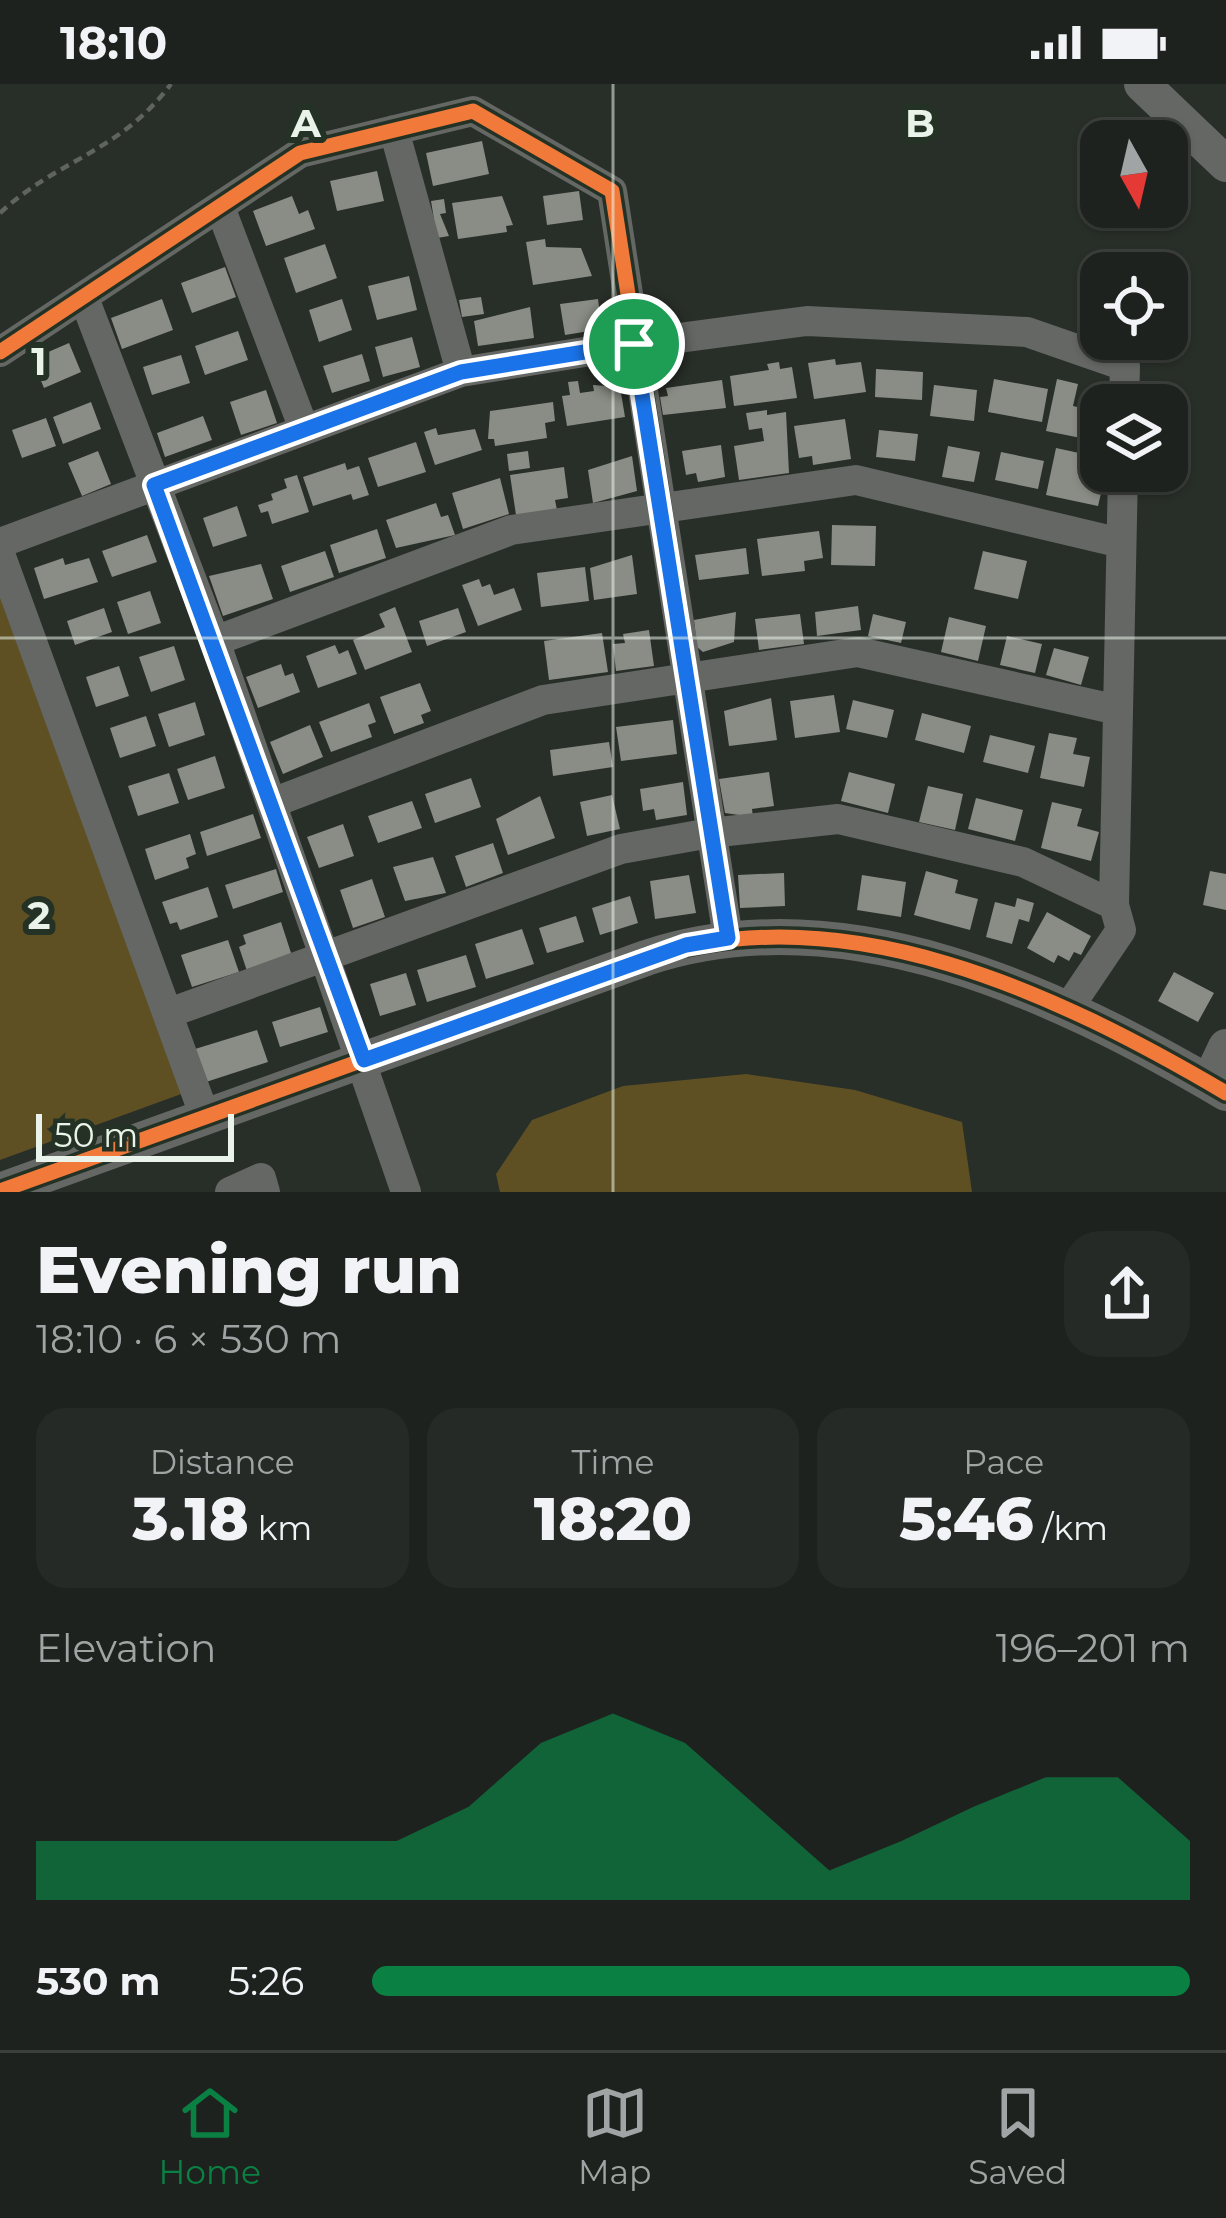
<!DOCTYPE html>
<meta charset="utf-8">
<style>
body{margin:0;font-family:Montserrat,sans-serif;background:#262a27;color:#f1f3f6;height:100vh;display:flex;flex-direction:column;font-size:45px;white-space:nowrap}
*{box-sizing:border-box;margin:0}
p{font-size:39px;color:#a1a4a4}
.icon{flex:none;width:66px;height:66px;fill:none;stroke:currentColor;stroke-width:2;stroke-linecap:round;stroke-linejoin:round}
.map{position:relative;height:1108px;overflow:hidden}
.sheet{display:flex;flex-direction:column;background:#1e221e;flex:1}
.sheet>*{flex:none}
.needle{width:78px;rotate:172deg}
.controls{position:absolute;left:1080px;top:36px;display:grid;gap:24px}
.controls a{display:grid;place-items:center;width:108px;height:108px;border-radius:24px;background:#1e221e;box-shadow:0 3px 9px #0004,0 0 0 3px #3c3f3c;font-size:60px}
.scale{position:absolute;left:36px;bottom:30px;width:198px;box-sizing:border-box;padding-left:12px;border:6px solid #eaf3ea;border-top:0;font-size:33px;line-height:42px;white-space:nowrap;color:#eaf3ea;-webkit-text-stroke:9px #243225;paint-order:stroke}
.pin{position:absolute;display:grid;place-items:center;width:102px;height:102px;color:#fff;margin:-51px;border:6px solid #fff;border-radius:50%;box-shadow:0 3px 12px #0007}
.round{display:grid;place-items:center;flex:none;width:126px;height:126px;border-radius:36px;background:#262a27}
.head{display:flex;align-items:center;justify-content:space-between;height:204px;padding:0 36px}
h1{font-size:66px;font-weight:800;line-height:90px}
.metrics{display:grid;grid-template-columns:repeat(3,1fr);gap:18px;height:204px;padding:12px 36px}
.metrics div{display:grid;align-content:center;border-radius:30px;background:#262a27;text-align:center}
.metrics b{font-size:60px;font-weight:800}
.metrics small{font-size:33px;font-weight:400}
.metrics p{font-size:33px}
.chart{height:336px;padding:24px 36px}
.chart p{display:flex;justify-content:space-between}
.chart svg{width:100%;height:216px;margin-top:12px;fill:#0b8043;opacity:.7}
ul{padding:0 36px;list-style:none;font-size:39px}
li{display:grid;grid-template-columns:192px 144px 1fr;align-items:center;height:90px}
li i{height:30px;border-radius:15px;background:#0b8043}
.status{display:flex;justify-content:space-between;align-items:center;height:84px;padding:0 60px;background:#1e221e;direction:ltr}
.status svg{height:33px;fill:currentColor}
.tabs{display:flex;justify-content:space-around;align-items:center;height:168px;border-top:3px solid #3c3f3c;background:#1e221e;font-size:33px;color:#a1a4a4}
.tabs a{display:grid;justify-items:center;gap:6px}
.tabs .current{color:#0b8043}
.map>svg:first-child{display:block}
</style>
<div class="status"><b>18:10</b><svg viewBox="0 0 49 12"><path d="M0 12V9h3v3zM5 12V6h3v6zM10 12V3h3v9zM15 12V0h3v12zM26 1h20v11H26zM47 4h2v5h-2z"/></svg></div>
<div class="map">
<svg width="1226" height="1108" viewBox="0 0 1226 1108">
<rect width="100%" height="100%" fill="#282e28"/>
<!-- green -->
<path fill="#5f5024" d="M0,500L184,1009L0,1076Z
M746,990L855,1006L962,1038L972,1108H500L496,1090L532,1036L623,1002Z"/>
<!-- building -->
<path fill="#898d85" d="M482,57L489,90L433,102L426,69Z
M377,87L384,117L337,127L330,97Z
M579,107L583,136L547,141L543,112Z
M292,112L299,130L308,126L315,145L266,162L253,127Z
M502,112L513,141L506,142L507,148L458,155L452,119Z
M444,115L446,129L440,130L449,152L437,154L431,117Z
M545,155L546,163L581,164L592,192L533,201L526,158Z
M325,160L337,194L296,209L284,174Z
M225,183L236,213L192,229L181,199Z
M409,192L417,226L377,236L368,202Z
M481,213L484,230L462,233L459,216Z
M162,215L173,246L122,265L111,234Z
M342,215L352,246L319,258L309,226Z
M598,215L602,245L565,251L560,220Z
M530,223L534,254L478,262L474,237Z
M238,247L248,276L205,291L195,262Z
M412,253L420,283L383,293L375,263Z
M69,259L81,288L44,304L32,275Z
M362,270L370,297L332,309L323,282Z
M181,271L190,299L152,311L143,283Z
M835,275L836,281L861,278L866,308L814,315L808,279Z
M779,278L780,285L792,283L797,314L734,322L730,292L769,286L767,280Z
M876,285L923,288L922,316L875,313Z
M994,295L1048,305L1042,338L988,328Z
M1057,295L1078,300L1073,322L1082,324L1083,316L1101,319V358L1046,347Z
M722,296L726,324L663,331L660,313L668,312L666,304Z
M578,297L580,309L594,307L593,301L620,303L625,333L567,342L562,312L570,311L568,298Z
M934,301L977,306L974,337L930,332Z
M266,306L277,339L241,351L230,318Z
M91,318L101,345L63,360L53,333Z
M553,318L555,337L545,339L547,354L495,362L494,355H488L490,327Z
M767,326V331L786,328L789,389L739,396L734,362L764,357L762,344L749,346L746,329Z
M203,332L212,356L165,373L157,349Z
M46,334L56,362L22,374L12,346Z
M845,335L851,375L813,381L812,372L799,374L794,342Z
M436,344L438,351L475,345L482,366L435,381L424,348Z
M879,346L918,350L915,377L876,373Z
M416,358L426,388L378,403L368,374Z
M721,361L725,393L698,398L696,389L686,391L682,367Z
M948,362L980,368L974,398L942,393Z
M1056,364L1093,372L1088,398L1103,401L1098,422L1046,411Z
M98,367L111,400L82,412L68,379Z
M528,367L530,384L509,387L507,370Z
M1001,368L1044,377L1038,405L995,396Z
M632,372L637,407L593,419L588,386Z
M345,379L347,386L359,382L369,411L353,416L351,410L313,422L303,393Z
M564,383L568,414L555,416L557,426L516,431L510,391Z
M297,391L309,428L272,440L268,427L261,429L258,421L273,416L271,410L287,404L284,395Z
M500,394L509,430L463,445L452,409Z
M436,419L441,433L448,431L455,451L396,464L386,436Z
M237,422L247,452L213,463L203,434Z
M832,441L876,442L875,482L831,481Z
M377,445L386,474L339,489L330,461Z
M819,447L823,474L804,477L805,487L762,492L757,455Z
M147,451L157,478L112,493L102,467Z
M746,464L749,490L699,496L695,471Z
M325,467L334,493L290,508L281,482Z
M983,467L1027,477L1018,515L974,505Z
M632,471L637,510L594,516L590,484Z
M63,474L65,481L89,474L98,498L44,515L34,484Z
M261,480L273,515L223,532L209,492Z
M585,483L589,517L541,523L537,489Z
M479,495L482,503L490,500L494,511L514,504L522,526L478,542L462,501Z
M150,507L161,539L128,550L117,518Z
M858,522L861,546L817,552L815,528Z
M395,523L412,568L365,586L353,556L385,543L379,530Z
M104,524L112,548L75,561L67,537Z
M458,524L466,548L427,562L419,537Z
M736,528L734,558L703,568L697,563L694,536Z
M800,530L804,560L759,566L755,535Z
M873,530L906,538L901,559L868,552Z
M949,533L986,542L978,577L941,568Z
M649,546L654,582L616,587L613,560L625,559L623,550Z
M602,549L608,588L549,596L544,557Z
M1007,552L1042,560L1035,589L1000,581Z
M335,561L339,570L348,566L357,590L318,604L306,572Z
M174,562L185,596L151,608L139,573Z
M1054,564L1089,573L1081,601L1046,591Z
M281,580L285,592L293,589L300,608L258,624L246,593Z
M119,582L129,612L96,623L86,593Z
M420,599L431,627L421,631L424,639L394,650L380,613Z
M834,611L840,648L795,654L790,617Z
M771,614L777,656L729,662L724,627Z
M853,616L894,626L887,654L846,645Z
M195,618L205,651L169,663L158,630Z
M369,619L376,638L368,641L372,653L331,668L319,638Z
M922,629L971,642L964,669L915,656Z
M146,632L156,662L120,674L110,644Z
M673,636L677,670L621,677L616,643Z
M310,641L323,673L283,690L270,658Z
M1049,649L1077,654L1073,670L1090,673L1084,703L1040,694Z
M990,651L1035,662L1028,689L983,678Z
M609,658L613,683L553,692L550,666Z
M215,672L225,704L188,716L177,685Z
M769,688L774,722L752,725L753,733L725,729L719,695Z
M849,688L895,700L888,729L841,717Z
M169,689L179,719L138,732L128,702Z
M471,694L481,723L435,739L425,710Z
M683,698L687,731L656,736L654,725L643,727L640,705Z
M928,702L963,710L955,746L919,738Z
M612,711L620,745L587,752L580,718Z
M540,712L555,754L508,771L496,735Z
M976,714L1023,726L1015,757L968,745Z
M412,717L422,744L378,759L368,732Z
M1052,718L1082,725L1077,742L1099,748L1091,777L1041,764Z
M253,730L261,754L207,772L200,748Z
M343,740L354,772L319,784L307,753Z
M190,750L196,770L186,774L189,784L155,796L145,765Z
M493,759L503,789L466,803L455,772Z
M433,773L446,809L405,817L393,783Z
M276,785L283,808L233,825L225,801Z
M926,787L958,796L955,809L978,815L970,846L914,831Z
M1210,787L1226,790V826L1203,821Z
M784,789L785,822L740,824L738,791Z
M689,791L696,829L655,835L650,797Z
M862,791L906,798L901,833L857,826Z
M372,795L385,833L353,844L340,806Z
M208,803L218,833L180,846L177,838L170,840L162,818Z
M630,812L638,839L600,851L592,824Z
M1017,814L1034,819L1029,838L1019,835L1012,860L986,853L995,818L1015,823Z
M1047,828L1091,852L1081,871L1074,868L1069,877L1058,871L1054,879L1027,864Z
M576,832L584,858L547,869L539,844Z
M281,838L292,872L247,887L239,863L246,860L243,851Z
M522,845L534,880L486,895L475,860Z
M228,856L239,888L192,903L181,871Z
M466,871L476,903L427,918L417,886Z
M1174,888L1214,909L1198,938L1158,917Z
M406,889L416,921L380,932L370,900Z
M320,923L328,948L280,963L272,938Z
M257,946L268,978L206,998L195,965Z"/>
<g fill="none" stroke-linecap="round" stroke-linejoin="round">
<!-- path -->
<path stroke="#606461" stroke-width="4.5" stroke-dasharray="9 6" stroke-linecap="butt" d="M0,129C58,75 119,69 171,0"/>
<!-- minor -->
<path stroke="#646764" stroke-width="30" d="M394,46L461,288
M220,123L304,345
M84,214L215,557L406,1108
M0,268L300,69L473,27L612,107L728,854
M0,459L461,288L634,260L807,237L1027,248L1125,282L1124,321
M0,470L205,1033
M215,557L511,446L856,396L1121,459
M272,719L543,616L858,568L1118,626
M1069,923L1121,846L1114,821L1123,387
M169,929L621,765L710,749L838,735L1023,778L1114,821
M230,1108L261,1094L265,1108"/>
<!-- tertiary -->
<path stroke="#646764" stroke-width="36" d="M1142,0L1226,80
M1209,999L1226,963
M0,1107L646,874C844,808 1058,910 1226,1009"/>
<!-- cycleway casing -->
<g stroke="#243225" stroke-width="22">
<path id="cycleway" d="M0,268L300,69L473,27L612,107L728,854
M0,1107L646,874C844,808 1058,910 1226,1009"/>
</g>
<!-- cycleway -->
<use href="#cycleway" stroke="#f17a3a" stroke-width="15"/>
</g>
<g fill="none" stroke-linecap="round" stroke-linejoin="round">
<!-- route casing -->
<g stroke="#fff" stroke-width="24">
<path id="route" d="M634,260L728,854L686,861L364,976L154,401L461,288Z"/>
</g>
<!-- route -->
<use href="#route" stroke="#1a73e8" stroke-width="15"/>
</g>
<!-- grid -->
<path fill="none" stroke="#eaf3ea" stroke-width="3" stroke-opacity="0.55" d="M613,0V1108M0,554H1226"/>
<g font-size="39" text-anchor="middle" font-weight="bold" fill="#eaf3ea" stroke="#243225" stroke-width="12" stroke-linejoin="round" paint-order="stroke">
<text x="306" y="53">A</text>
<text x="920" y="53">B</text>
<text x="39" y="291">1</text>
<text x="39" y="845">2</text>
</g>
</svg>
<div class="controls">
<a><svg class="needle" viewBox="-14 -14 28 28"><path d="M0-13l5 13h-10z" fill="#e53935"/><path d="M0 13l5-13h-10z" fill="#a1a4a4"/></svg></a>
<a><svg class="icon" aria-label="locate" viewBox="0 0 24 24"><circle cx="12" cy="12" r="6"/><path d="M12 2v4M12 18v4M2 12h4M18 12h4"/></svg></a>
<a><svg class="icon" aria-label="layers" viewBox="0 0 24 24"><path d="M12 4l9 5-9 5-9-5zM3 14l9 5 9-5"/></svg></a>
</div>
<div class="scale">50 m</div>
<div class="pin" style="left:634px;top:260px;background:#1e9e55"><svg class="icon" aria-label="arrive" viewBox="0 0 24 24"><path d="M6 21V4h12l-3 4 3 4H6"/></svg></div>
</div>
<section class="sheet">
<div class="head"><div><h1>Evening run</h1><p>18:10 · 6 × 530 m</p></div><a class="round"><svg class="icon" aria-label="share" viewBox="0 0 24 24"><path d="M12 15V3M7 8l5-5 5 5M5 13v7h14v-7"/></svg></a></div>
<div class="metrics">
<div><p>Distance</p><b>3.18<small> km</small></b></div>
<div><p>Time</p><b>18:20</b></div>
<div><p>Pace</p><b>5:46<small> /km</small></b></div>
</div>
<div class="chart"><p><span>Elevation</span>196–201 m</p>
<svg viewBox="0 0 160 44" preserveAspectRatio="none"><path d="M0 44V32L10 32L20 32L30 32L40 32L50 32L60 25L70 12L80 6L90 12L100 25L110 38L120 32L130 25L140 19L150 19L160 32V44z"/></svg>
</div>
<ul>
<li><b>530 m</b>5:26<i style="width:100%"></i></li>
</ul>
</section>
<nav class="tabs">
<a class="current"><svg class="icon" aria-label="home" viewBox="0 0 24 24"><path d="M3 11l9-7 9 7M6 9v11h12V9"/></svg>Home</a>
<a><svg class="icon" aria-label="map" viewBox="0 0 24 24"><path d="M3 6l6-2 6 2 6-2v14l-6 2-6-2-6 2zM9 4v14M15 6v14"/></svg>Map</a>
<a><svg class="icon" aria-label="saved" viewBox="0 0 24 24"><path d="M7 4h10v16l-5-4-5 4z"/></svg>Saved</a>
</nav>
